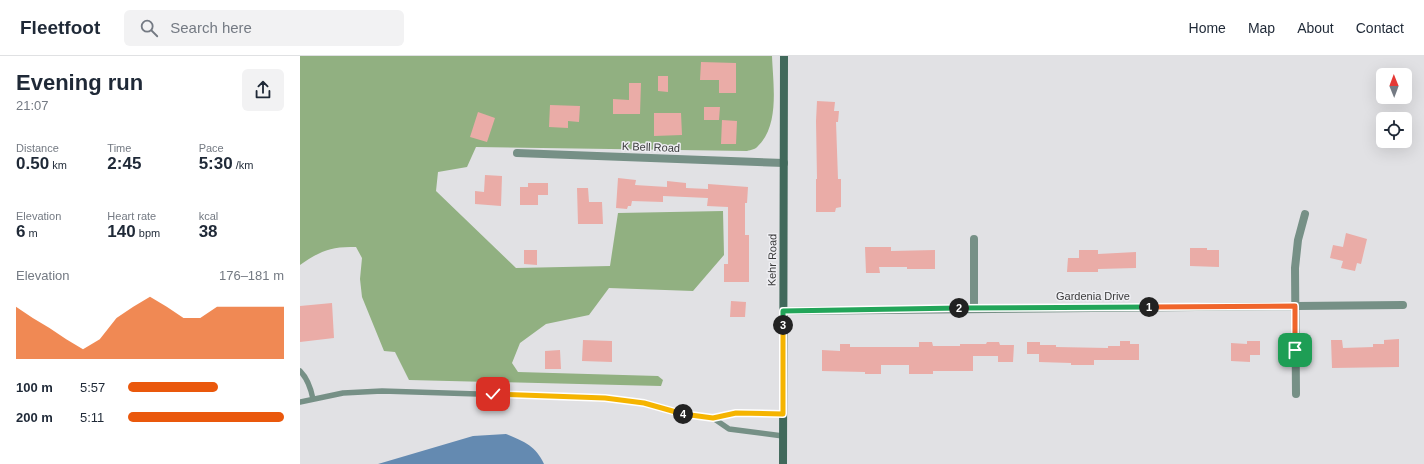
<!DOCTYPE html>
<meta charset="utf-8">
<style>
body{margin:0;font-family:Helvetica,sans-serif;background:#f2f2f3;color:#1f2937;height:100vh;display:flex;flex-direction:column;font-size:15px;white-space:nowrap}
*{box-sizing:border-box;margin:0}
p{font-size:13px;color:#747a83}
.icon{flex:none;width:22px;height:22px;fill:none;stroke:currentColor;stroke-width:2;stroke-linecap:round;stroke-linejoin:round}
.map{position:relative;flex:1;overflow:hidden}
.panel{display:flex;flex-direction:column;background:#fff;width:300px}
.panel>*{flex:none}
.needle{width:26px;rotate:359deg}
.fabs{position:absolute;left:1076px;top:12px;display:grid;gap:8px}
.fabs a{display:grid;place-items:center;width:36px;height:36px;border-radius:6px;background:#fff;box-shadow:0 4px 16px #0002;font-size:20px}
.pin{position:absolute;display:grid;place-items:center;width:34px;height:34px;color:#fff;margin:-17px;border-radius:8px;box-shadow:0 2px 6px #0006}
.km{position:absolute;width:20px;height:20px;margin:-10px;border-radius:50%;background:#222;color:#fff;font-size:11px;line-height:20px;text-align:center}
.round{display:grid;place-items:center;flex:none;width:42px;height:42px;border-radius:6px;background:#f2f2f3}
.head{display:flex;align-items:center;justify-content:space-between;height:68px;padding:0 16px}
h1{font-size:22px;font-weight:700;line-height:30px}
.metrics{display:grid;grid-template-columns:repeat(3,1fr);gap:6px;height:68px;padding:4px 16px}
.metrics div{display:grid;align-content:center}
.metrics b{font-size:17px;font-weight:700}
.metrics small{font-size:11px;font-weight:400}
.metrics p{font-size:11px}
.chart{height:112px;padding:8px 16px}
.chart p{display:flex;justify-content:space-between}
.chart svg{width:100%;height:72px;margin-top:4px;fill:#ea580c;opacity:.7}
ul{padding:0 16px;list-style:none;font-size:13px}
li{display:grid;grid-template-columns:64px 48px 1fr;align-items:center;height:30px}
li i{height:10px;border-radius:5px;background:#ea580c}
header{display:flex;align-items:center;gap:24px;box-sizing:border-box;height:56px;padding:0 20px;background:#fff;border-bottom:1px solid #e0e1e3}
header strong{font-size:19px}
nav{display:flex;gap:22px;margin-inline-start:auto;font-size:14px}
.search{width:280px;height:36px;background:#f2f2f3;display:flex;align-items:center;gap:10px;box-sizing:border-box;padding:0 14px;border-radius:6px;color:#747a83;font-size:15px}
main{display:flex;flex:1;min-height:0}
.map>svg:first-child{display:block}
</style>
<header>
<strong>Fleetfoot</strong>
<div class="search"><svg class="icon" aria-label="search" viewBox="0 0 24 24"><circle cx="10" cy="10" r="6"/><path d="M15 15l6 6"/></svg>Search here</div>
<nav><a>Home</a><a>Map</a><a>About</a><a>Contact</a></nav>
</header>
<main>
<section class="panel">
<div class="head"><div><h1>Evening run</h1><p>21:07</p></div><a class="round"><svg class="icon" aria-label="share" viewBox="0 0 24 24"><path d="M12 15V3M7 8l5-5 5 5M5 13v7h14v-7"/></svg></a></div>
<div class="metrics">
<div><p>Distance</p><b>0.50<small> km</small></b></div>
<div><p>Time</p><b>2:45</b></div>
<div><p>Pace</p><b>5:30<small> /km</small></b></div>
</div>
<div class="metrics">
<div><p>Elevation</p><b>6<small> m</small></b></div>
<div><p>Heart rate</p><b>140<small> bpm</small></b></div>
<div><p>kcal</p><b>38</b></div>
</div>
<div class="chart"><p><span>Elevation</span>176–181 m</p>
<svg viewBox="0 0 160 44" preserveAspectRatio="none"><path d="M0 44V12L10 19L20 25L30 32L40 38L50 32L60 19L70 12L80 6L90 12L100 19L110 19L120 12L130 12L140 12L150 12L160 12V44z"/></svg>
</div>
<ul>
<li><b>100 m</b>5:57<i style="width:58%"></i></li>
<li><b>200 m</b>5:11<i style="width:100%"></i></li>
</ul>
</section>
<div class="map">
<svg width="1124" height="408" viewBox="0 0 1124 408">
<rect width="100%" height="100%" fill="#e1e1e4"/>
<!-- forest -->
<path fill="#91b081" d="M0,0H472C473,27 480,69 458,90C456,93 451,94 447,95L176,91L167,111L138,116L136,135L216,212L310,210L318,157L423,155L424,199L393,235L309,232L289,259L246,268L220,287L212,307L218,316L358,320L363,324L361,330L109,324L95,296L84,295L62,241L60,223L62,202L56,191C31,190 20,195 0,209Z"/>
<!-- water -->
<path fill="#648ab1" d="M206,378C223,385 236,390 244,408H78L173,380Z"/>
<!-- building -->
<path fill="#eaaca7" d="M401,6L436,7V37H419V24H400Z
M358,20H368V36L358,35Z
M329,27H341L340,58H313V43L329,44Z
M517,45L535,46L534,55H539L538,66H536L538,123H541V151L536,152L535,156H516V123H517L516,65Z
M250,49L280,50L279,66L268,65V72L249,71Z
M404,51H420L419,64H404Z
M178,56L195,62L187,86L170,81Z
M354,57H381L382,79L354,80Z
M422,64L437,65L436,88H421Z
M185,119L202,120L201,150L175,148V135L184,136Z
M318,122L336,124L335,129L367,131V125L386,127V132L408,133V128L448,131L447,147H445V179H449V226H424V208H428V151L407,150L408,142L363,140V146L332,145L331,150H328L327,153L316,152Z
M228,127H248V139H238V149H220V131H228Z
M277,132H288L289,146H302L303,168H278Z
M1046,177L1067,183L1061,208L1057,207L1055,215L1041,212L1043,205L1030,202L1033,189L1043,191Z
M565,191H591V195L635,194V213H607V211H579L580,217H566Z
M890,192H907V194H919V211L890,210Z
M224,194H237V209L224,208Z
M779,194H798V198L836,196V212L798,213V216H767L768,202H779Z
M431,245L446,246L445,261H430Z
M32,247L34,282L0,286V250Z
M1099,283V311L1032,312L1031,284H1042L1043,292L1073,291V288H1084V284Z
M283,284L312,285V306L282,305Z
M820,285H830V288H839V304H794V309H771V307L739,306V298H727V286H740V289H756V291L808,292V290H820Z
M947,285H960V299H950V306L931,305V287L947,288Z
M619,286H632L633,290H660V288H686L687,286H699L700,289H714L713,306H698V300H673V315H633V318H609V309H581V318H565V316L522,315V294L540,295V288H550V291H619Z
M260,294L261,313H245V295Z"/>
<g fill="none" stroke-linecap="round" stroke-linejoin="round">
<!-- lane -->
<path stroke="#769086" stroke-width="5.5" d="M0,315C8,323 11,333 13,343
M0,346L43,337L82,335L305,342L344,347L383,358L413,362L436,357L483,358
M413,362L429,373L483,380"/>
<!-- street -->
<path stroke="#769086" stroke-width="8" d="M217,97L484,107
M674,252V183
M483,255L1103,249
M996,338L995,212L998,184L1005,158"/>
<!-- secondary -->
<path stroke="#41695b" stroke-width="8" d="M483,408L484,0"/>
</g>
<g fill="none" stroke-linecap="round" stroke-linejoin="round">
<!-- split-1 casing -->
<g stroke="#fff" stroke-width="8">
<path id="split-1" d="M849,251L995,250V294"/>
</g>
<!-- split-2 casing -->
<g stroke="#fff" stroke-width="8">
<path id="split-2" d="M659,252L849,251"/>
</g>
<!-- split-3 casing -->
<g stroke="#fff" stroke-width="8">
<path id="split-3" d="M483,269V255L659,252"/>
</g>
<!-- split-4 casing -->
<g stroke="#fff" stroke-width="8">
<path id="split-4" d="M383,358L413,362L436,357L483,358V269"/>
</g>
<!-- split-5 casing -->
<g stroke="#fff" stroke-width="8">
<path id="split-5" d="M193,338L305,342L344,347L383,358"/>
</g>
<!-- split-1 -->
<use href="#split-1" stroke="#f0652b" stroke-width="5"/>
<!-- split-2 -->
<use href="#split-2" stroke="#22a559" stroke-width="5"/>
<!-- split-3 -->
<use href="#split-3" stroke="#22a559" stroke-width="5"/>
<!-- split-4 -->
<use href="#split-4" stroke="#f5b400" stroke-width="5"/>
<!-- split-5 -->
<use href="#split-5" stroke="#f5b400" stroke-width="5"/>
</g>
<g text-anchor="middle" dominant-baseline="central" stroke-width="3" stroke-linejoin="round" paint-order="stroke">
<!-- street labels -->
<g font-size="11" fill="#3b3b3c" stroke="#eeeef2">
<text transform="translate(351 91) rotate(2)">K Bell Road</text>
<text transform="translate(472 204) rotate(-89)">Kehr Road</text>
<text x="793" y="240">Gardenia Drive</text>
</g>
</g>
</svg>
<div class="fabs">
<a><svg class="needle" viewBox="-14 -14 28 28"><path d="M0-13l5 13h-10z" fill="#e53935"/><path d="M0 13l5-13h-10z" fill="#747a83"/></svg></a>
<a><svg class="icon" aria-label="locate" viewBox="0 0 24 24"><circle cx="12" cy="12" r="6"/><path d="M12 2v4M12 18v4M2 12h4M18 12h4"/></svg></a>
</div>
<div class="pin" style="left:995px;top:294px;background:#1e9e55"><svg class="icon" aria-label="arrive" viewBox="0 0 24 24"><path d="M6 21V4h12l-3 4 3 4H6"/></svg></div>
<div class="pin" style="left:193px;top:338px;background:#d93025"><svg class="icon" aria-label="check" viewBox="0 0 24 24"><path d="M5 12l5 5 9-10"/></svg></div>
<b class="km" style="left:849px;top:251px">1</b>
<b class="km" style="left:659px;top:252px">2</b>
<b class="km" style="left:483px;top:269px">3</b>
<b class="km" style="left:383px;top:358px">4</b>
</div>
</main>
